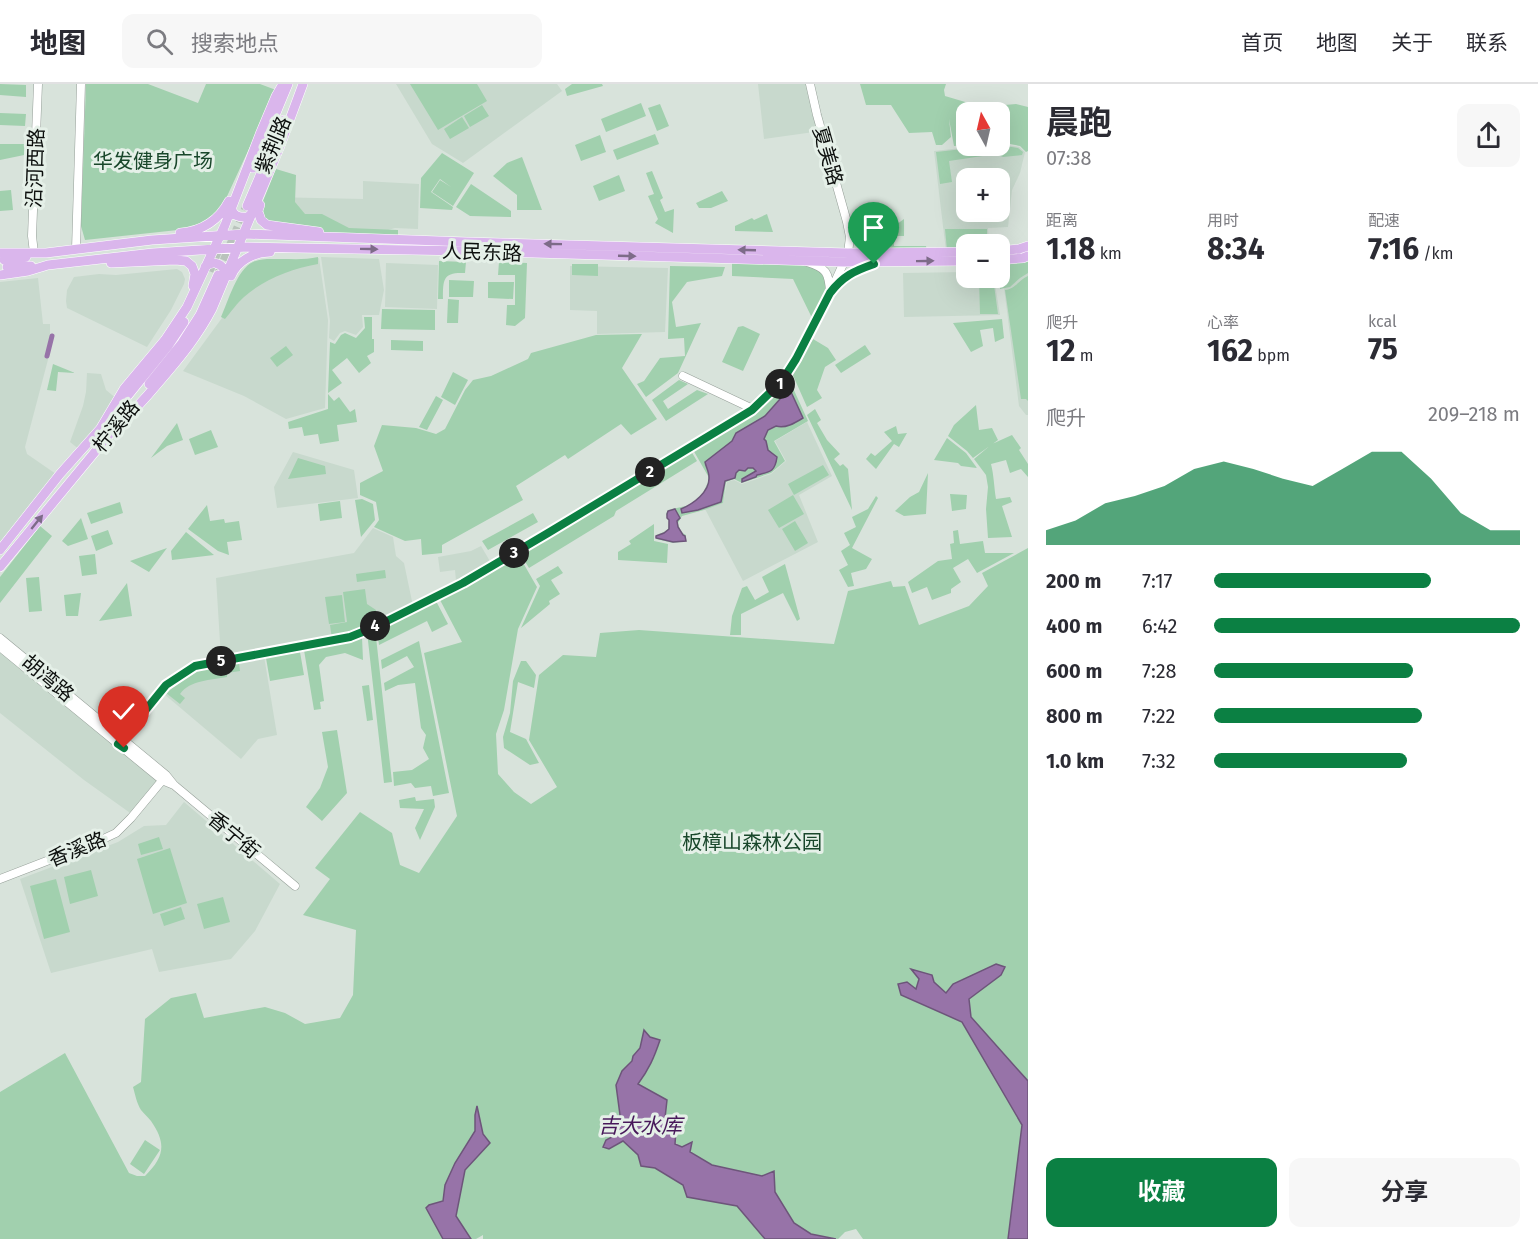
<!DOCTYPE html>
<html lang="zh">
<meta charset="utf-8">
<style>
body{margin:0;font-family:"Fira Sans","Noto Sans SC",sans-serif;background:#f7f7f7;color:#2b2b33;height:100vh;display:flex;flex-direction:column;font-size:22px;white-space:nowrap}
*{box-sizing:border-box;margin:0}
p{font-size:20px;color:#7c7c81}
.icon{flex:none;width:33px;height:33px;fill:none;stroke:currentColor;stroke-width:2;stroke-linecap:round;stroke-linejoin:round}
.map{position:relative;flex:1;overflow:hidden}
.side{display:flex;flex-direction:column;background:#fff;width:510px}
.side>*{flex:none}
.needle{width:39px;rotate:352deg}
.controls{position:absolute;left:956px;top:18px;display:grid;gap:12px}
.controls a{display:grid;place-items:center;width:54px;height:54px;border-radius:12px;background:#fff;box-shadow:0 6px 24px #0002;font-size:30px}
.pin{position:absolute;display:grid;place-items:center;width:51px;height:51px;color:#fff;margin:-62px -26px;border-radius:50% 50% 50% 0;rotate:-45deg;box-shadow:0 0 6px #0007}
.pin .icon{rotate:45deg}
.km{position:absolute;width:30px;height:30px;margin:-15px;border-radius:50%;background:#222;color:#fff;font-size:16px;line-height:30px;text-align:center}
.round{display:grid;place-items:center;flex:none;width:63px;height:63px;border-radius:12px;background:#f7f7f7}
.headline{display:flex;align-items:center;justify-content:space-between;height:102px;padding:0 18px}
h1{font-size:33px;font-weight:700;line-height:45px}
.stats{display:grid;grid-template-columns:repeat(3,1fr);gap:9px;height:102px;padding:6px 18px}
.stats div{display:grid;align-content:center}
.stats b{font-size:30px;font-weight:700}
.stats small{font-size:16px;font-weight:400}
.stats p{font-size:16px}
.chart{height:168px;padding:12px 18px}
.chart p{display:flex;justify-content:space-between}
.chart svg{width:100%;height:108px;margin-top:6px;fill:#0b8043;opacity:.7}
.action{display:flex;gap:12px;margin-top:auto;padding:12px 18px}
.action a{flex:1;height:69px;border-radius:12px;background:#0b8043;color:#fff;font-size:24px;font-weight:700;line-height:69px;text-align:center}
.action a+a{background:#f7f7f7;color:#2b2b33}
ul{padding:0 18px;list-style:none;font-size:20px}
li{display:grid;grid-template-columns:96px 72px 1fr;align-items:center;height:45px}
li i{height:15px;border-radius:8px;background:#0b8043}
header{display:flex;align-items:center;gap:36px;box-sizing:border-box;height:84px;padding:0 30px;background:#fff;border-bottom:2px solid #e1e1e2}
header strong{font-size:28px}
nav{display:flex;gap:33px;margin-inline-start:auto;font-size:21px}
.search{width:420px;height:54px;background:#f7f7f7;display:flex;align-items:center;gap:15px;box-sizing:border-box;padding:0 21px;border-radius:12px;color:#7c7c81;font-size:22px}
main{display:flex;flex:1;min-height:0}
.map>svg:first-child{display:block}
</style>
<header>
<strong>地图</strong>
<div class="search"><svg class="icon" aria-label="search" viewBox="0 0 24 24"><circle cx="10" cy="10" r="6"/><path d="M15 15l6 6"/></svg>搜索地点</div>
<nav><a>首页</a><a>地图</a><a>关于</a><a>联系</a></nav>
</header>
<main>
<div class="map">
<svg width="1028" height="1155" viewBox="0 0 1028 1155">
<rect width="100%" height="100%" fill="#d8e3db"/>
<!-- built -->
<path fill="#c8d9cd" fill-rule="evenodd" d="M396,0H557L562,7L463,79L432,60Z
M758,0H808L821,47L764,55Z
M999,60L1019,63L1025,68L1020,89L1012,106L1008,143L988,144L989,160H966L946,167L934,67L979,62H999ZM966,94H999V128H966Z
M363,97L419,100L418,145L395,144L381,148L281,138L270,113L363,115Z
M321,173L379,175L384,206L379,231H362L363,243L356,251L345,247L340,249L334,257L329,254L330,237Z
M319,174L328,236L325,324L286,335L244,312L183,287L222,234L243,188Z
M386,179L438,181L437,225L385,223Z
M570,182L668,184L665,248L597,250V227L570,226Z
M1028,183V331H1026L1019,322L1002,188Z
M177,185L182,188L185,195L184,200L171,226L147,263L67,224L66,217L67,206L74,193L99,190L116,191Z
M966,188V194H994L1000,231L904,233L903,189Z
M38,194L43,240H50V268L25,363L27,370L56,390L0,458V198Z
M87,289L101,290L106,306L117,315L80,366L70,358L83,322L86,308Z
M807,338L832,392L799,411L818,458L743,497L705,425L723,419L727,398L734,396L742,400L771,390L786,377L775,357Z
M293,368L354,386L358,414L277,424L274,403Z
M373,444L393,453L396,472L404,479L413,522L349,550L221,574L216,494L354,469Z
M481,462L491,479L456,497L455,486L440,488L438,473L471,467Z
M0,563L162,696L133,731L84,696L0,629Z
M264,572L277,651L258,655L241,675L164,610L168,604L196,586Z
M184,718L280,800L255,847L231,875L159,888L152,865L51,889L20,795L118,758L144,742L166,741Z"/>
<!-- green -->
<path fill="#a1d0ae" d="M0,0L26,1V13L0,11Z
M86,0H148L198,19L206,0H260L276,6L223,121L211,136L187,145L85,156L81,142Z
M410,0H477L487,17L438,46Z
M572,0H602L603,2L567,12L565,5Z
M860,0H946L944,6L945,12L982,23L1016,20L1028,23V67L1026,68L1020,62L999,58V28H966V61L954,62L949,35L951,53L942,61H936L932,48L909,49L891,21H866Z
M641,19L646,32L606,48L601,35Z
M660,20L669,42L657,47L648,24Z
M482,21L489,32L470,43L464,32Z
M0,29L26,30L25,42L0,41Z
M462,33L469,44L450,55L444,45Z
M655,50L659,60L617,76L613,66Z
M600,51L606,68L581,77L575,61Z
M0,60H29V70L0,76Z
M999,61L1018,64L1023,68L1022,71L1003,73L996,70L949,77L952,98L940,100L936,68Z
M442,69L474,89L453,122L432,108L440,96L451,103L440,95L431,108L453,123L452,126L420,124L421,94Z
M522,73L542,126H517V111L493,92L507,79Z
M276,85L296,91L295,118L305,130H322L349,144L398,146V154L342,151L303,144L268,141L259,127Z
M652,87L663,114L660,116L665,128L674,125L673,149L655,139L658,135L648,112L654,110L646,89Z
M619,91L625,107L599,117L593,102Z
M471,100L511,127V133L470,132L456,123Z
M11,106L13,126L0,127V107Z
M722,107L728,117L711,124H699L696,119Z
M767,130L773,148L735,147V142L752,134L754,136Z
M904,135V152H894V162H926L927,167H890L861,156L851,143L868,138L879,153Z
M945,145H987V160H966V166H947Z
M318,173V180C291,185 264,195 244,213C237,219 231,228 225,235L221,233C228,218 237,185 253,178C262,174 271,175 281,175C293,175 306,176 318,173Z
M1028,174V189L1020,194L1010,203L1000,205L999,179Z
M439,177L466,178L465,189C443,188 443,195 443,215H438Z
M732,177L792,179L818,185L827,197V209L813,236L793,195L732,192Z
M499,178L527,179L525,234L515,242L506,241L507,221H515V191H498Z
M572,180H598V192L572,191Z
M670,182L725,183L722,192L687,198L672,218L676,243L701,239L678,289L646,313L637,300L644,297L660,274L685,272L684,254L668,255Z
M1028,192V317L1026,315H1021L1005,206C1015,205 1019,196 1028,192Z
M979,194H993L998,230H980Z
M449,196L474,197L473,213H449Z
M488,198H514L513,215L488,214Z
M448,215L459,216L458,239H447Z
M382,225L435,226V246L381,245Z
M364,233H372V255H374V268L367,272L371,279L359,289L347,274L332,286L342,299L328,309L330,258L335,260L341,251L345,249L356,254L365,244Z
M1002,235L1004,254L995,258L993,244L980,246L983,262L971,268L953,239Z
M743,242L760,250L743,287L722,278L738,243Z
M642,250L622,284L657,335L631,351L621,340L568,375L565,371L516,402L523,416L442,461V469L422,471L421,455L405,457L374,443L379,436L376,418L360,411V399L383,387L374,362L382,341L416,344L436,350L445,345L465,306L473,296L491,292L528,275L531,269L596,251Z
M813,255L828,264L836,276L825,283L817,306L822,314L807,323L792,289Z
M391,256L423,257V267L391,266Z
M865,261L871,270L841,289L835,281Z
M286,262L293,271L277,283L270,274Z
M53,280L75,289L58,288L56,307L47,306Z
M453,288L468,296L455,321L441,313Z
M787,291L808,337L774,357L785,377L771,389L742,399L734,395L726,398L723,419L704,426L682,432L678,439C679,444 681,449 686,451V457L673,459L656,455V451L664,448L668,445L669,437L666,430L668,426L690,421L703,409L708,398V392L692,364L752,327Z
M679,296L688,300L663,317L668,325L697,306L708,310L666,337L652,316Z
M328,310L334,317L339,313L350,328L355,325L357,338L337,341L339,357L320,360L318,350L304,352L302,343L289,345L288,338L328,325Z
M436,312L443,316L427,346L419,343Z
M976,321L979,346L992,344L998,356L973,374L967,367L948,352L954,341Z
M815,325L821,336L817,339L827,356L840,370L834,375L840,382L843,380L848,385L852,426L807,331Z
M177,339L183,356L167,362L151,374Z
M896,342L898,350L907,349L899,363L894,360L876,385L866,375L871,369L875,372L892,357L884,348Z
M211,346L218,363L195,371L189,355Z
M1012,351L1021,364L1019,366L1028,380V393L1021,385L1010,389L1006,376L991,380C994,392 994,403 996,415L1010,413L1012,418L1002,422L1012,453L988,454L986,425L988,403L986,391L974,375L992,360Z
M947,354L966,369L977,384L961,382L958,379L934,376Z
M691,367L697,377L616,427L614,432L529,484L521,471Z
M298,374L325,382L326,390L288,395Z
M823,381L829,391L794,411L788,400Z
M928,389L926,430L904,432L895,427L910,413L919,408Z
M950,410L967,411L966,425L952,427Z
M793,411L804,430L779,444L768,426Z
M876,412L878,414L852,464L872,475L866,485L851,489L854,502L848,503L839,486L848,481L841,467L850,461L844,449L856,443L852,433L868,425Z
M362,415L373,420L375,436L361,453L355,416Z
M340,417L342,434L320,437L318,420Z
M120,418L123,429L91,440L87,429Z
M207,421L210,437L224,435L225,439L239,437L242,456L227,458L229,471L218,467L188,445Z
M533,429L538,438L488,466L482,457Z
M81,434L88,455L68,462L62,457Z
M795,437L808,459L795,467L782,445Z
M654,440V457L668,460L667,479L618,476V468L631,460L629,457Z
M40,442L52,452L0,519V493Z
M108,446L113,460L96,467L91,452Z
M958,446L960,460L983,457L985,469H1014L977,489L968,475L953,484L961,498L951,505V509L932,516L927,503L912,509L908,498L938,477L952,475L950,460L954,459L953,447Z
M186,448L214,471L172,476L171,467Z
M167,464L149,488L130,477Z
M1028,464V997L971,933L969,915L1001,891L1005,883L946,909L934,898L912,886L919,895L916,905L901,911L962,938L1022,1041L1008,1155H863L856,1145L845,1148L838,1155L811,1150L794,1139L775,1108L774,1087L762,1092L712,1081L690,1068L692,1059L682,1063C665,1054 648,1017 637,1000C649,986 655,973 660,956L650,953L644,947L640,964L633,972L632,977L622,987L616,1001L620,1031L609,1065L623,1057L638,1071L641,1082L655,1084L683,1101L687,1113L737,1122L765,1155H483V1151L476,1155H471L456,1132L465,1086L473,1076L483,1050L477,1024L475,1031V1047L455,1079L445,1101L443,1117L429,1121L426,1124L443,1155H0V1008L65,969L129,1089L137,1092H145C164,1073 167,1060 151,1037C148,1033 144,1030 141,1026C137,1020 135,1010 133,1003L141,998L145,935L171,914L196,909L204,934L265,923L285,929L305,940L340,934L353,911L356,846L303,831L330,795L315,784L360,728L392,749L400,781L419,789L457,732L424,569L462,558L439,514L518,470L537,503L518,545L504,626L496,650L498,690L514,708L531,720L557,703L529,656L539,591L563,571L596,573L600,549L639,546L834,560L848,507L891,497L893,503L905,502L919,541L969,522L988,502L982,489Z
M95,470L97,490L82,492L79,472Z
M785,480L800,535L797,537L783,509L741,530V551H730L732,532L742,504L747,502L755,516L769,508L762,493Z
M558,482L563,489L551,496L560,510L549,517L550,520L521,544L540,502L536,495Z
M385,486L386,494L357,498L356,490Z
M39,493L42,527L29,528L26,494Z
M127,499L132,532L99,537Z
M365,505L367,520L376,526L377,540L349,552L332,555L330,541L347,538L343,508Z
M81,509L78,532H66L64,511Z
M342,511L345,538L329,540L325,513Z
M436,517L448,540L432,548L427,537L379,561L377,546Z
M375,544L392,698L384,699L367,548Z
M362,553L363,576L345,569L326,573L319,581L324,617L320,618L321,625L314,626L304,566L352,557Z
M419,557L449,709L433,712L431,702L415,704L411,699L394,702L393,688L412,686L429,675L423,664L426,651L421,644L415,599L398,601L385,607L384,599L414,583L407,572L382,585L381,576Z
M300,568L304,591L270,597L266,574Z
M521,577H526L536,591L534,604L518,598L510,648L526,655L539,679L530,681L504,664L503,653L510,629L513,597Z
M239,579L240,587L227,589V593C211,596 190,596 180,610L185,614L180,620L166,609L196,587Z
M369,601L373,636L367,637L362,602Z
M337,646L347,709L322,737L306,723L320,704L328,683L322,648Z
M415,713L416,717L434,715L435,723L420,756L415,744L424,725L400,724L399,716Z
M159,753L163,765L141,771L138,760Z
M170,764L187,819L153,830L137,775Z
M91,786L98,812L70,820L64,793Z
M56,795L70,848L44,855L30,802Z
M223,813L230,838L204,845L197,820Z
M181,823L185,835L164,842L160,830Z
M145,1056L160,1066L144,1090L130,1080Z"/>
<!-- water -->
<path fill="#9773a8" stroke="#6d557a" stroke-width="1.5" d="M788,306L791,308L803,334C795,339 785,345 776,342L768,346L764,355L766,357L768,366L777,373C775,388 770,388 757,391L756,393L742,398V395L756,387L753,384H748L745,387L739,386L736,389L735,394L725,397L721,418L698,426L682,429L681,425C693,420 710,408 709,393C709,388 706,383 705,378L732,357L736,349L765,332Z
M675,425L680,434L677,437L678,443L683,451L685,452L686,457L673,458L656,454V452L664,449L669,445V436L667,434V430L668,427Z
M996,880L1005,883L1001,891L969,915L971,933L1028,997V1155H1008L1022,1041L962,938L901,911L898,900L907,898L916,905L919,895L911,885L932,891L934,898L946,909L953,900Z
M644,946L650,953L660,956C654,974 649,985 638,1000L667,1016L664,1043L676,1046L675,1060L682,1063L692,1058L690,1068L712,1081L762,1092L774,1087L775,1108L794,1139L811,1150L836,1155H765L737,1122L687,1113L683,1101L655,1084L641,1082L638,1071L623,1057L609,1065L603,1063L606,1056L612,1053L620,1031L616,1001L622,987L632,977L633,972L640,964Z
M477,1022L483,1050L490,1059L465,1086L456,1132L471,1155H443L426,1124L429,1121L443,1117L445,1101L455,1079L475,1047V1031Z"/>
<g fill="none" stroke-linecap="round" stroke-linejoin="round">
<!-- canal -->
<path stroke="#9773a8" stroke-width="5" d="M47,272L52,252"/>
<!-- major-tunnel -->
<path stroke="#b9c3bc" stroke-width="9" stroke-dasharray="9 4.5" stroke-linecap="butt" d="M209,187L221,159
M219,189L247,122"/>
<!-- minor casing -->
<g stroke="#959f98" stroke-width="9">
<path id="minor" d="M850,145C858,159 870,163 884,167
M76,165L81,0
M34,169L32,152L38,0
M807,178C826,184 829,188 830,208
M837,201C847,189 861,184 875,180
M683,292L753,325
M0,554L166,691L174,701L295,802
M0,563L162,696L174,701
M118,660L166,601L195,582L350,553L375,543L463,499L542,453L752,326L782,297L796,275L830,209L848,169L850,153L847,138L817,31L810,0
M0,795L101,756L116,749L131,734L165,693"/>
</g>
<!-- major casing -->
<g stroke="#fff" stroke-width="10">
<path id="major" d="M253,84L288,0
M260,121L258,127L261,136L267,141L319,148
M231,122C232,132 239,134 248,133L253,128
M247,122L284,36
M180,149C202,147 219,136 229,117
M999,167L1019,165L1028,162
M0,169H46L152,156L244,150L467,158L848,169L966,168
M4,176L26,173
M999,176L1023,174L1028,172
M111,179L175,176L186,177L192,182L195,190L193,202
M7,183L31,182
M205,183C211,177 219,178 224,185L225,193
M0,191L28,187L48,181L153,169L247,163L466,167L844,178L966,177
M231,192C237,177 254,168 270,168
M149,300L182,259L200,231L218,191
M121,320L168,262L184,238
M99,347L124,305L165,256L187,223L225,141L260,50L276,12L283,0
M111,349C128,333 144,316 159,298C179,275 198,252 212,225L280,62L303,0
M0,466L60,390L101,344
M0,483L113,346"/>
</g>
<!-- minor -->
<use href="#minor" stroke="#fff" stroke-width="8"/>
<!-- major -->
<use href="#major" stroke="#dab6ec" stroke-width="9"/>
</g>
<!-- one-way arrows -->
<defs><path id="oneway-solid" d="M-6-.8H1V-3.2L6.5 0L1 3.2V.8H-6Z" transform="scale(1.5)"/></defs>
<g fill="#7d6b88">
<use href="#oneway-solid" transform="translate(553 160) rotate(-179)"/>
<use href="#oneway-solid" transform="translate(369 165) rotate(1)"/>
<use href="#oneway-solid" transform="translate(747 166) rotate(-178)"/>
<use href="#oneway-solid" transform="translate(627 172) rotate(2)"/>
<use href="#oneway-solid" transform="translate(925 177) rotate(-1)"/>
<use href="#oneway-solid" transform="translate(37 438) rotate(-51)"/>
</g>
<g fill="none" stroke-linecap="round" stroke-linejoin="round">
<!-- route casing -->
<g stroke="#fff" stroke-width="12">
<path id="route" d="M124,664L118,660L166,601L195,582L350,553L375,543L463,499L548,449L752,326L782,297L796,275L830,209C843,192 854,187 874,180"/>
</g>
<!-- route -->
<use href="#route" stroke="#0b8043" stroke-width="8"/>
</g>
<g text-anchor="middle" dominant-baseline="central" stroke-width="6" stroke-linejoin="round" paint-order="stroke">
<!-- street labels -->
<g font-size="20" fill="#0c0f0d" stroke="#e5f0e8">
<text transform="translate(273 61) rotate(-67)">紫荆路</text>
<text transform="translate(828 72) rotate(74)">夏美路</text>
<text transform="translate(35 84) rotate(-88)">沿河西路</text>
<text transform="translate(482 168) rotate(2)">人民东路</text>
<text transform="translate(116 342) rotate(-51)">柠溪路</text>
<text transform="translate(48 594) rotate(40)">胡湾路</text>
<text transform="translate(234 751) rotate(40)">香宁街</text>
<text transform="translate(77 765) rotate(-22)">香溪路</text>
</g>
<!-- park labels -->
<g font-size="20" fill="#19472b" stroke="#e5f0e8">
<text x="153" y="77">华发健身广场</text>
<text x="752" y="758">板樟山森林公园</text>
</g>
<!-- water labels -->
<g font-size="21" font-style="italic" fill="#47185a" stroke="#e5f0e8">
<text x="640" y="1042">吉大水库</text>
</g>
</g>
</svg>
<div class="controls">
<a><svg class="needle" viewBox="-14 -14 28 28"><path d="M0-13l5 13h-10z" fill="#e53935"/><path d="M0 13l5-13h-10z" fill="#7c7c81"/></svg></a>
<a>+</a>
<a>−</a>
</div>
<div class="pin" style="left:874px;top:180px;background:#1e9e55"><svg class="icon" aria-label="arrive" viewBox="0 0 24 24"><path d="M6 21V4h12l-3 4 3 4H6"/></svg></div>
<div class="pin" style="left:124px;top:664px;background:#d93025"><svg class="icon" aria-label="check" viewBox="0 0 24 24"><path d="M5 12l5 5 9-10"/></svg></div>
<b class="km" style="left:780px;top:300px">1</b>
<b class="km" style="left:650px;top:388px">2</b>
<b class="km" style="left:514px;top:469px">3</b>
<b class="km" style="left:375px;top:542px">4</b>
<b class="km" style="left:221px;top:577px">5</b>
</div>
<section class="side">
<div class="headline"><div><h1>晨跑</h1><p>07:38</p></div><a class="round"><svg class="icon" aria-label="share" viewBox="0 0 24 24"><path d="M12 15V3M7 8l5-5 5 5M5 13v7h14v-7"/></svg></a></div>
<div class="stats">
<div><p>距离</p><b>1.18<small> km</small></b></div>
<div><p>用时</p><b>8:34</b></div>
<div><p>配速</p><b>7:16<small> /km</small></b></div>
</div>
<div class="stats">
<div><p>爬升</p><b>12<small> m</small></b></div>
<div><p>心率</p><b>162<small> bpm</small></b></div>
<div><p>kcal</p><b>75</b></div>
</div>
<div class="chart"><p><span>爬升</span>209–218 m</p>
<svg viewBox="0 0 160 44" preserveAspectRatio="none"><path d="M0 44V38L10 34L20 27L30 24L40 20L50 13L60 10L70 13L80 17L90 20L100 13L110 6L120 6L130 17L140 31L150 38L160 38V44z"/></svg>
</div>
<ul>
<li><b>200 m</b>7:17<i style="width:71%"></i></li>
<li><b>400 m</b>6:42<i style="width:100%"></i></li>
<li><b>600 m</b>7:28<i style="width:65%"></i></li>
<li><b>800 m</b>7:22<i style="width:68%"></i></li>
<li><b>1.0 km</b>7:32<i style="width:63%"></i></li>
</ul>
<div class="action"><a>收藏</a><a>分享</a></div>
</section>
</main>
